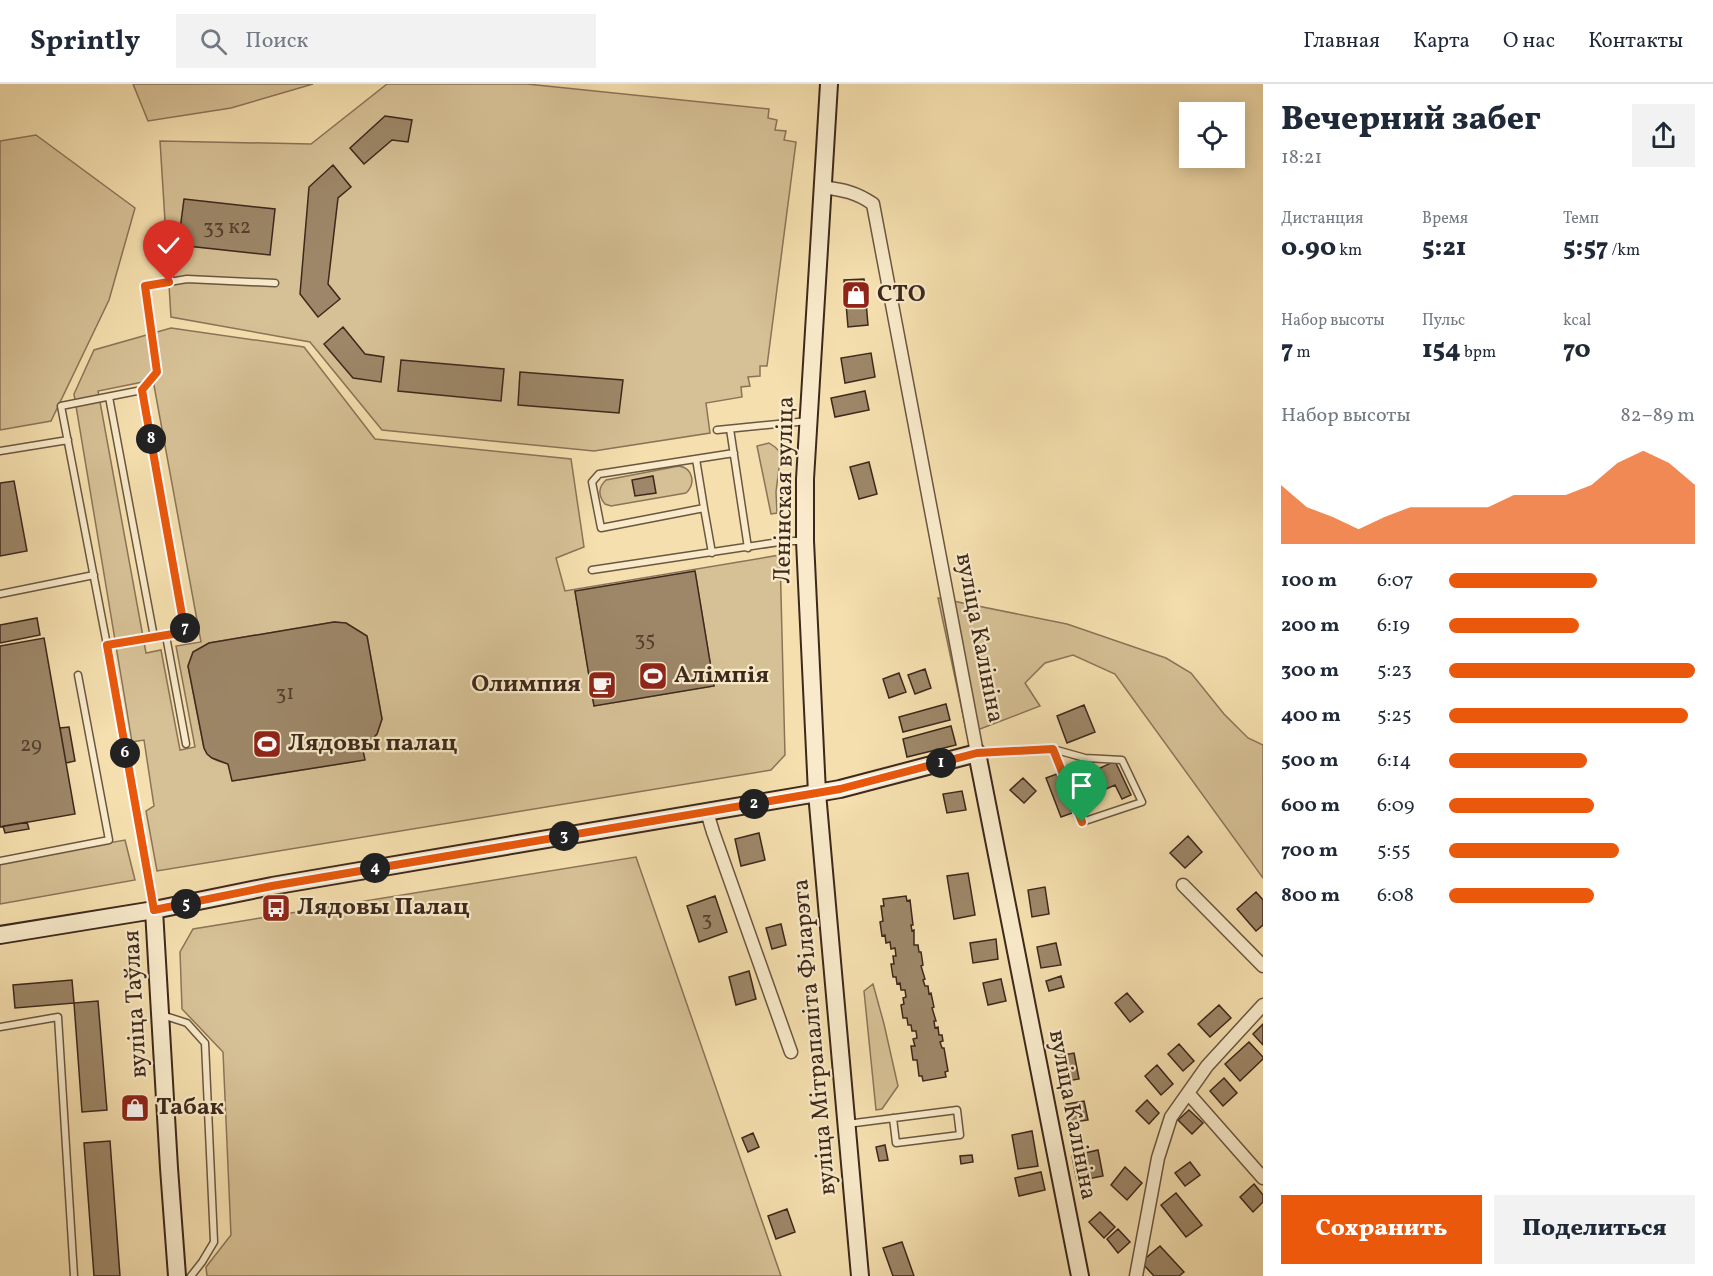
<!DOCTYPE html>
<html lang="ru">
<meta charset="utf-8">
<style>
body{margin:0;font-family:Vollkorn,serif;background:#f2f2f3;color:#1f2937;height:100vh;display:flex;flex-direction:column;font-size:22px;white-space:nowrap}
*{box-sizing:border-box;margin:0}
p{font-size:20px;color:#747a83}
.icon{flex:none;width:33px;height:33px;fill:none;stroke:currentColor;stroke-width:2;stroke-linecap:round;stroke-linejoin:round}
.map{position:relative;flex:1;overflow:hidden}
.sheet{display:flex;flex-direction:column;background:#fff;width:450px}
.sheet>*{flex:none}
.controls{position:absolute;left:1179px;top:18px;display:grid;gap:12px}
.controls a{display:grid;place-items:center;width:66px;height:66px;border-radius:0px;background:#fff;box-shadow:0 3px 15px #0003;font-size:30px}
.pin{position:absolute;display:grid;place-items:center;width:51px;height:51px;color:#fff;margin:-62px -26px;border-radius:50% 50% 50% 0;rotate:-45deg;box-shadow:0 0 6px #0007}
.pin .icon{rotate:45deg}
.km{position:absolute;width:30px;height:30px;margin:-15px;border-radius:50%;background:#222;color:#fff;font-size:16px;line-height:30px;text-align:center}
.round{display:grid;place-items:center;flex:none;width:63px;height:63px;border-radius:0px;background:#f2f2f3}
.headline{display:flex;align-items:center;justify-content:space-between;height:102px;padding:0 18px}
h1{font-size:33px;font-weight:800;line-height:45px}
.figures{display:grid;grid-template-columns:repeat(3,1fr);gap:9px;height:102px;padding:6px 18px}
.figures div{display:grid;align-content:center}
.figures b{font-size:26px;font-weight:800}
.figures small{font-size:16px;font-weight:400}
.figures p{font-size:16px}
.chart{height:168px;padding:12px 18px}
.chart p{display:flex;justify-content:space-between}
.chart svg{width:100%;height:108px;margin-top:6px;fill:#ea580c;opacity:.7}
.primary-button{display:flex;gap:12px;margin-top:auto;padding:12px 18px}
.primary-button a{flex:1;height:69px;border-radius:0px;background:#ea580c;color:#fff;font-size:24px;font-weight:800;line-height:69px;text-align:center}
.primary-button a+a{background:#f2f2f3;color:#1f2937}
ul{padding:0 18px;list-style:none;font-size:20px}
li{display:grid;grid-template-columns:96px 72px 1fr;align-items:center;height:45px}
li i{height:15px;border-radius:8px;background:#ea580c}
header{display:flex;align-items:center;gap:36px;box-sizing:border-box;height:84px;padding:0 30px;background:#fff;border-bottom:2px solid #e0e1e3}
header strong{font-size:28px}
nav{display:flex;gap:33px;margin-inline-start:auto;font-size:21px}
.search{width:420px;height:54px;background:#f2f2f3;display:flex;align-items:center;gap:15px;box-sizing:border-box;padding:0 21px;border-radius:0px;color:#747a83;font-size:22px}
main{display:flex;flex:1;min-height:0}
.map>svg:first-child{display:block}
</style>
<header>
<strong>Sprintly</strong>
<div class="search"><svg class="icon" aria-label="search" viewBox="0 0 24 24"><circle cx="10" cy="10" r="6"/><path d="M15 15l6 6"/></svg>Поиск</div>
<nav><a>Главная</a><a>Карта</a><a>О нас</a><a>Контакты</a></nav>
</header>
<main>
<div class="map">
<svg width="1263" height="1192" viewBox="0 0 1263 1192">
<rect width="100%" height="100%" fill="#f5dfae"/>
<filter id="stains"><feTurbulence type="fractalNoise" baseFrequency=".00333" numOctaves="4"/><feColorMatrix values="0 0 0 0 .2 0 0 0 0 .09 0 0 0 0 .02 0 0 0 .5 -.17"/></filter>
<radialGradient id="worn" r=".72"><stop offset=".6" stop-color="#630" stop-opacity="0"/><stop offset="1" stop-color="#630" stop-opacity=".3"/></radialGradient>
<!-- green -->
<path fill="#d6c095" stroke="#8a7458" stroke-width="1.5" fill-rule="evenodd" d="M133,0H313L231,24L148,37Z
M387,0H527L769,25L768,34L777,36L775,46L786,47L784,56L796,58L767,282H760V292L748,293L750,302L741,303L742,313L706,319L710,349L594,367L382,346L310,258L171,233L160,57L311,60Z
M36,51L135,124L109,216L51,337L0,346V57Z
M171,244L304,263L375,355L571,375L584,463L556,474L565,507L780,471L785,671L771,686L157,787L146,727L154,722L144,656L132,658L74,310L94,266ZM153,296L201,558L176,562L195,663L180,666L161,566L146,569L98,307ZM695,487L714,602L594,622L575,507ZM334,538L346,539L367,552L382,635L377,650L372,655L361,657L364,676L233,697L228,680C217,677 209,675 204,664L188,582L193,568L209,559Z
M769,359L775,363L779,367L780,376L776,408L777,429L771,430L757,362Z
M679,382C693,384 696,400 686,409L611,422L605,420C598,412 598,403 606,396Z
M938,514L1067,540L1166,574L1191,589L1224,630L1248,654L1263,661V794L1115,590L1073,571L1045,579L1025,599L1040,622L967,650Z
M125,756L135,796L0,820V778Z
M636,773L781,1192H207L206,1183L231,1151L223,968L182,925L180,868L193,845Z
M873,900L884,940L898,1002L882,1025L876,1026L864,907Z"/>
<!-- building -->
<path fill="#9d8768" stroke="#3d281c" stroke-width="1.5" d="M385,32L412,36L408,58L392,56L364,80L350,64Z
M333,81L351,103L338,114L328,200L340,215L318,233L300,210L309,103Z
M184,115L275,125L270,171L178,161Z
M864,195L868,241L848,243L844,196Z
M343,243L365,270L384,273L381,298L353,294L324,260Z
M871,269L875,293L845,299L841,274Z
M401,276L504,285L501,317L398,307Z
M520,288L623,296L619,329L518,321Z
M865,307L869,326L835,333L831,314Z
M869,378L877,410L859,415L850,383Z
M653,392L656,409L635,412L632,396Z
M14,397L27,467L0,472V399Z
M695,487L714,602L594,622L575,507Z
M37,534L40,551L0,559V541Z
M334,538L346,539L367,552L382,635L377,650L372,655L361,657L365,676L232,697L228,680L212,674L207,670L204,664L188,582L193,568L209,559Z
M44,554L75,730L0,743V562Z
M925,585L931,604L915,610L908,591Z
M899,589L906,608L889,614L883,595Z
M946,620L950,636L903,648L899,633Z
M1084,621L1095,648L1067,659L1057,632Z
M951,642L956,661L907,673L903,655Z
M69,643L75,677L66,679L60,644Z
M1115,677L1131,711L1122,715L1115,701L1088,713L1079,694Z
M1057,690L1072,729L1061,733L1046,694Z
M1023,694L1036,707L1024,719L1010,706Z
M962,707L966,726L947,729L943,710Z
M27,738L29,745L5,749L3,742Z
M759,749L765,776L741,782L735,755Z
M1188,752L1202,768L1185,784L1170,769Z
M968,789L975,831L954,835L947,792Z
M1045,803L1049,830L1032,833L1028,806Z
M1256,808L1263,816V841L1256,847L1237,825Z
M715,812L727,848L699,858L687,822Z
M906,812L907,817L910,816L913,841H911L912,847L914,846V861H918L919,868H921L923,881L921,882L925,895L923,896L925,902H928L929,910L931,909L934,923L932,924L936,937H934L935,944L938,943L939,951H942L943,957L940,958L942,964H944L948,987L945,988L946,993L923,997L922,992H919L917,976H913L911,962H915L913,955L917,954L916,947H912L911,941H908L907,934H903L901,921L904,920L903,914L906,913L905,906H901L900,899L897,900L896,893H893L891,880H894L893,872H896L895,864L891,865L890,858L886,859L885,851L882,852L880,838L883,837L881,822H884L883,815Z
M781,840L786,861L772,865L766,844Z
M996,855L998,875L973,879L970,859Z
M1056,859L1061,881L1041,884L1037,863Z
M749,887L756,915L736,921L729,893Z
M1061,892L1064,903L1049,907L1046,897Z
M1001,895L1006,917L988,921L983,899Z
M72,896L74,919L98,917L107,1026L82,1028L74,919L15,924L13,901Z
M1127,909L1143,928L1130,938L1115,919Z
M1219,921L1231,934L1210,953L1198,940Z
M1263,940V961L1253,950Z
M1249,958L1263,973V975L1240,997L1225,980Z
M1179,960L1194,977L1183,987L1168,970Z
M1074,969L1079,995L1062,998L1057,972Z
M1157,981L1173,1000L1161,1011L1145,992Z
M1224,994L1237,1009L1223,1022L1210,1007Z
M1147,1016L1159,1029L1149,1040L1136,1027Z
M1084,1017L1088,1036L1069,1039L1066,1020Z
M1189,1026L1203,1039L1192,1050L1178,1036Z
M1032,1047L1038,1082L1018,1085L1012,1051Z
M753,1049L759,1063L748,1068L742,1054Z
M110,1057L120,1192H94L84,1059Z
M885,1061L888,1076L879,1077L876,1063Z
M1098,1066L1103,1092L1077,1097L1072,1072Z
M972,1071L973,1078L961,1080L960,1072Z
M1190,1078L1200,1091L1185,1102L1175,1089Z
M1125,1083L1142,1099L1127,1116L1111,1101Z
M1041,1088L1045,1106L1019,1112L1015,1094Z
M1254,1100L1263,1111V1118L1253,1128L1240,1113Z
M1176,1109L1202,1141L1186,1153L1161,1121Z
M787,1125L795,1148L776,1155L768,1132Z
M1100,1128L1115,1143L1104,1154L1089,1138Z
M1118,1145L1130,1158L1118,1169L1107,1155Z
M902,1158L914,1192H893L883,1164Z
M1160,1162L1184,1188L1179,1192H1154L1141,1178Z"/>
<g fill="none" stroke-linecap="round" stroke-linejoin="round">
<!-- service casing -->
<g stroke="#6b5640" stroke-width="9">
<path id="service" d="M142,306L61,322L107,561L154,825
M109,313L154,553
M730,345L748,464
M717,346L808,337
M0,367L68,356
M696,375L704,424
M712,469L704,424L601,444L592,398L599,390L734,369
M592,486L786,457H804
M0,510L94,491
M166,552L186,660
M107,561L185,548L142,306L157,288L145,202L187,195L275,199
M978,669L1053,665L1082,738L1142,718L1122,676L1085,674L1053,665
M0,777L109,756L78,591
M162,931L187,939L205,959L214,1158L202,1178L191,1192
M0,943L58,933L74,1192
M847,1040L957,1026L960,1051L896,1059L893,1034"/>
</g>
<!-- minor casing -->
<g stroke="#6b5640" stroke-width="15">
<path id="minor" d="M823,103C843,106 856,108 873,120L977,669
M707,728L713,748L791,968
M1183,801L1263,882
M1188,1009L1263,1094
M1136,1192L1158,1074L1171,1033L1207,982L1263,921"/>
</g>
<!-- secondary casing -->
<g stroke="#3d281c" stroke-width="20">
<path id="secondary" d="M829,0L805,395V457L817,709L860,1192
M154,826L169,1084L177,1192
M0,851L154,826L272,802L817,709L840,705L977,669L1080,1192"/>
</g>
<!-- service -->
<use href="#service" stroke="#f8eaca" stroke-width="6"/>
<!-- minor -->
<use href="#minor" stroke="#f8eaca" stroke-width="12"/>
<!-- secondary -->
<use href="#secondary" stroke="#f8eaca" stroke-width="16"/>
</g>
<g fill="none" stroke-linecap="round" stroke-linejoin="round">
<!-- route casing -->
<g stroke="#fff" stroke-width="12">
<path id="route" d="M169,198L145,202L157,288L142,306L185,548L107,561L154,826L272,802L840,705L977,669L1053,665L1082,738"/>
</g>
<!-- route -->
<use href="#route" stroke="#ea580c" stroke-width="8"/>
</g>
<!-- icons -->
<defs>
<g id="shop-square" transform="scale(1.5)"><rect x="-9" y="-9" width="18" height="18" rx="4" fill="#8f2418" stroke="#f8eaca"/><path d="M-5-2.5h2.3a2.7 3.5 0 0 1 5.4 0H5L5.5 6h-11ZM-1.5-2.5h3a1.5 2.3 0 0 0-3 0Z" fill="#fff"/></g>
<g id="stadium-square" transform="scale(1.5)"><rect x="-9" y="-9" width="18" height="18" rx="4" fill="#8f2418" stroke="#f8eaca"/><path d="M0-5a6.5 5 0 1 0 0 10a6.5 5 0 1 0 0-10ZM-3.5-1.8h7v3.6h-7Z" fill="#fff"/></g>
<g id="cafe-square" transform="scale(1.5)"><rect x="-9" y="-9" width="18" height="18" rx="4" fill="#8f2418" stroke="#f8eaca"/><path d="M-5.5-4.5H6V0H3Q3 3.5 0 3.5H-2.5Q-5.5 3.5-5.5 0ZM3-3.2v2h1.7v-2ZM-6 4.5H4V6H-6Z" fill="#fff"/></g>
<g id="bus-square" transform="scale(1.5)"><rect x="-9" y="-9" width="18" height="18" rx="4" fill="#8f2418" stroke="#f8eaca"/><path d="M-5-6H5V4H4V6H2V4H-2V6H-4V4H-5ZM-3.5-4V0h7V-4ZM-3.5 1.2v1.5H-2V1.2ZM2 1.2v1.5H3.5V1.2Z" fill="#fff"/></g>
</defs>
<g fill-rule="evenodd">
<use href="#shop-square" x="856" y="211"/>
<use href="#stadium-square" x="653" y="592"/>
<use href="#cafe-square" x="602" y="601"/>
<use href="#stadium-square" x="267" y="660"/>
<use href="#bus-square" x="276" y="824"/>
<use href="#shop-square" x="135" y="1024"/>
</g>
<g text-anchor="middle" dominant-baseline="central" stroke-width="4.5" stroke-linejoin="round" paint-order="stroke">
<!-- number labels -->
<g font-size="21" fill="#55402f">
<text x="227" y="143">33 к2</text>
<text x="645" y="555">35</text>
<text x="285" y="609">31</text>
<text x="31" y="661">29</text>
<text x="707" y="835">3</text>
</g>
<!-- poi labels -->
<g font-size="24" font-weight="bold" fill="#3d281c" stroke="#f8eaca" text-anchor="start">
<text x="877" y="211">СТО</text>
<text x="674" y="592">Алімпія</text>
<text x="581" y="601" text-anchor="end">Олимпия</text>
<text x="288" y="660">Лядовы палац</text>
<text x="297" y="824">Лядовы Палац</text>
<text x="156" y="1024">Табак</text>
</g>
<!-- street labels -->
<g font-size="24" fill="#3d281c" stroke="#f8eaca">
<text transform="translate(785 406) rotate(-89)">Ленінская вуліца</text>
<text transform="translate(979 554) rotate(79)">вуліца Калініна</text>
<text transform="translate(136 920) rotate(-93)">вуліца Таўлая</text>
<text transform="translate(815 953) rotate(-95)">вуліца Мітрапаліта Філарэта</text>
<text transform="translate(1072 1031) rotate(79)">вуліца Калініна</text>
</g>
</g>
<rect width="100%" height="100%" filter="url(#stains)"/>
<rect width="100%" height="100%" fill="url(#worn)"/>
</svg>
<div class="controls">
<a><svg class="icon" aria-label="locate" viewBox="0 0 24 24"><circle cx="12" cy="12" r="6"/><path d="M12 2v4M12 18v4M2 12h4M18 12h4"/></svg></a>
</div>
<div class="pin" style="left:1082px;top:738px;background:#1e9e55"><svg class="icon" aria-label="arrive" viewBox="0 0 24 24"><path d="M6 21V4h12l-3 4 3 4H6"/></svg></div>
<div class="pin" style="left:169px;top:198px;background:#d93025"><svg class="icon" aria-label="check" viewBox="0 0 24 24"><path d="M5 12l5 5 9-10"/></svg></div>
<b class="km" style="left:941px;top:679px">1</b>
<b class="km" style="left:754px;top:720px">2</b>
<b class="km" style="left:564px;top:752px">3</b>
<b class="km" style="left:375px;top:784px">4</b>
<b class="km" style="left:186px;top:820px">5</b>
<b class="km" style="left:125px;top:669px">6</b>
<b class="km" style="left:185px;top:544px">7</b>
<b class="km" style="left:151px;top:355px">8</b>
</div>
<section class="sheet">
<div class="headline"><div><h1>Вечерний забег</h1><p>18:21</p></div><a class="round"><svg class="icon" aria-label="share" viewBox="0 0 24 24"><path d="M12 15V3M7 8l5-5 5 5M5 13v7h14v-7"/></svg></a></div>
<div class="figures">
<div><p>Дистанция</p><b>0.90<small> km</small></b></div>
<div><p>Время</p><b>5:21</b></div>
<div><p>Темп</p><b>5:57<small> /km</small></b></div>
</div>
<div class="figures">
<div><p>Набор высоты</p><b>7<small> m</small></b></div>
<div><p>Пульс</p><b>154<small> bpm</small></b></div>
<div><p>kcal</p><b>70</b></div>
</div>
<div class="chart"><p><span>Набор высоты</span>82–89 m</p>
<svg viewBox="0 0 160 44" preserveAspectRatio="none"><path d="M0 44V20L10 29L20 33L30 38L40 33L50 29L60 29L70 29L80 29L90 24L100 24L110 24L120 20L130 11L140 6L150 11L160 20V44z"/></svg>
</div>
<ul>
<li><b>100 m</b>6:07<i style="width:60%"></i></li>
<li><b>200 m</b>6:19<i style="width:53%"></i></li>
<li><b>300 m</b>5:23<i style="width:100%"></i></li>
<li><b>400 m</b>5:25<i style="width:97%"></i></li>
<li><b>500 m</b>6:14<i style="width:56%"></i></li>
<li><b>600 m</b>6:09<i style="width:59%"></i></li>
<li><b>700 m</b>5:55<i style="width:69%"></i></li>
<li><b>800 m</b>6:08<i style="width:59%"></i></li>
</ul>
<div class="primary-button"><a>Сохранить</a><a>Поделиться</a></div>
</section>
</main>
